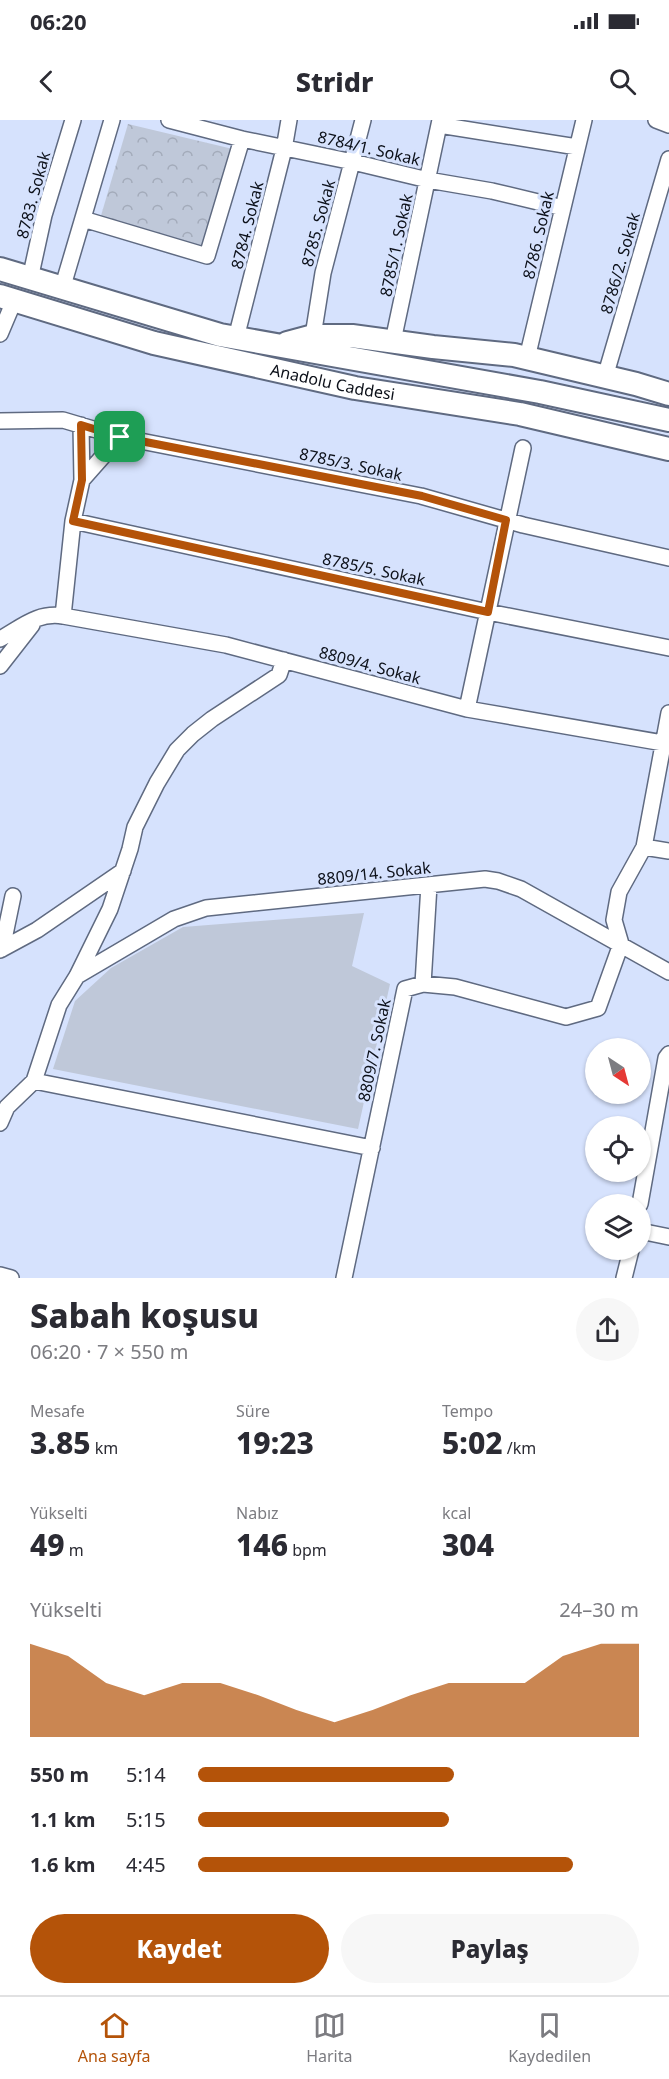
<!DOCTYPE html>
<html lang="tr">
<meta charset="utf-8">
<style>
body{margin:0;font-family:"Noto Sans",sans-serif;background:#f7f7f7;color:#2b2b33;height:100vh;display:flex;flex-direction:column;font-size:22px;white-space:nowrap}
*{box-sizing:border-box;margin:0}
p{font-size:20px;color:#7c7c81}
.icon{flex:none;width:33px;height:33px;fill:none;stroke:currentColor;stroke-width:2;stroke-linecap:round;stroke-linejoin:round}
.map{position:relative;height:1158px;overflow:hidden}
.details{display:flex;flex-direction:column;background:#fff;flex:1}
.details>*{flex:none}
.needle{width:39px;rotate:144deg}
.controls{position:absolute;left:585px;top:918px;display:grid;gap:12px}
.controls a{display:grid;place-items:center;width:66px;height:66px;border-radius:50%;background:#fff;box-shadow:0 2px 4px #0004;font-size:30px}
.pin{position:absolute;display:grid;place-items:center;width:51px;height:51px;color:#fff;margin:-26px;border-radius:12px;box-shadow:0 3px 9px #0006}
.round{display:grid;place-items:center;flex:none;width:63px;height:63px;border-radius:32px;background:#f7f7f7}
.overview{display:flex;align-items:center;justify-content:space-between;height:102px;padding:0 30px}
h1{font-size:33px;font-weight:800;line-height:45px}
.metrics{display:grid;grid-template-columns:repeat(3,1fr);gap:9px;height:102px;padding:6px 30px}
.metrics div{display:grid;align-content:center}
.metrics b{font-size:30px;font-weight:800}
.metrics small{font-size:16px;font-weight:400}
.metrics p{font-size:16px}
.chart{height:168px;padding:12px 30px}
.chart p{display:flex;justify-content:space-between}
.chart svg{width:100%;height:108px;margin-top:6px;fill:#b45309;opacity:.7}
.cta{display:flex;gap:12px;margin-top:auto;padding:12px 30px}
.cta a{flex:1;height:69px;border-radius:36px;background:#b45309;color:#fff;font-size:24px;font-weight:800;line-height:69px;text-align:center}
.cta a+a{background:#f7f7f7;color:#2b2b33}
ul{padding:0 30px;list-style:none;font-size:20px}
li{display:grid;grid-template-columns:96px 72px 1fr;align-items:center;height:45px}
li i{height:15px;border-radius:8px;background:#b45309}
.status{display:flex;justify-content:space-between;align-items:center;height:42px;padding:0 30px;background:#fff;direction:ltr}
.status svg{height:16px;fill:currentColor}
header{display:flex;justify-content:space-between;align-items:center;height:78px;padding:0 30px;background:#fff;font-size:27px;font-weight:800}
.menu{display:flex;justify-content:space-around;align-items:center;height:84px;border-top:2px solid #e1e1e2;background:#fff;font-size:16px;color:#7c7c81}
.menu a{display:grid;justify-items:center;gap:3px}
.menu .on{color:#b45309}
.map>svg:first-child{display:block}
</style>
<div class="status"><b>06:20</b><svg viewBox="0 0 49 12"><path d="M0 12V9h3v3zM5 12V6h3v6zM10 12V3h3v9zM15 12V0h3v12zM26 1h20v11H26zM47 4h2v5h-2z"/></svg></div>
<header><svg class="icon" aria-label="back" viewBox="0 0 24 24"><path d="M15 5l-7 7 7 7"/></svg>Stridr<svg class="icon" aria-label="search" viewBox="0 0 24 24"><circle cx="10" cy="10" r="6"/><path d="M15 15l6 6"/></svg></header>
<div class="map">
<svg width="669" height="1158" viewBox="0 0 669 1158">
<defs>
<pattern id="park-crowns" width="20" height="18" patternUnits="userSpaceOnUse" patternTransform="scale(1.5)"><rect width="20" height="18" fill="#bfc8d9"/><path d="M2 6a3 3 0 1 1 6 0M12 15a3 3 0 1 1 6 0" fill="none" stroke="#a3abba"/></pattern>
</defs>
<rect width="100%" height="100%" fill="#d6e2fd"/>
<!-- grass -->
<path fill="#bfc8d9" d="M364,793L352,846L390,864L358,1009L53,949L75,881L111,848L183,807Z"/>
<!-- park -->
<path fill="url(#park-crowns)" d="M128,4L237,30L206,130L100,99Z"/>
<g fill="none" stroke-linecap="round" stroke-linejoin="round">
<!-- minor casing -->
<g stroke="#5f6a81" stroke-width="18">
<path id="minor" d="M169,0L242,19L353,42L428,60L492,71L563,88
M656,0L669,5
M439,5L577,27
M83,99L207,136L242,19
M30,159L44,95L73,0
M62,169L112,0
M0,214L14,181
M313,216L323,153L363,0
M236,218L284,29L289,0
M393,221L440,0
M527,238L584,0
M605,257L669,39
M0,301L63,300L120,317
M81,305L82,360
M73,401L488,492L669,528
M63,496L73,401L82,360L120,317L421,376L523,405L669,438
M0,519C22,507 37,492 63,496L226,525L467,589L669,624
M0,546L32,505
M467,589L523,328
M644,727L669,731
M2,829L13,776
M0,830L37,810L123,751
M77,856L174,799L206,788L485,759L498,761L521,769L669,852
M423,864L429,765
M34,961L372,1028
M0,1003L7,987L34,961L59,885L77,856L110,789L130,729L135,707L157,663L177,630L193,614L212,599L279,555L284,540
M640,1084L666,938L669,934
M640,1111L669,1117
M0,1155L11,1158
M344,1158L405,869L423,864L455,867L566,897L598,888L621,824L614,800L619,772L644,727L669,593
M624,1158L631,1130"/>
</g>
<!-- highway casing -->
<g stroke="#5f6a81" stroke-width="26">
<g id="highway">
<path d="M0,149L220,215L540,272L669,300"/>
<path id="s1" d="M0,176L154,223L355,268L520,294L669,329"/>
<path d="M287,223L313,216H352L433,227L514,235L636,264L669,274"/>
</g>
</g>
<!-- minor -->
<use href="#minor" stroke="#fff" stroke-width="15"/>
<!-- highway -->
<use href="#highway" stroke="#fff" stroke-width="22"/>
</g>
<g fill="none" stroke-linecap="round" stroke-linejoin="round">
<!-- route casing -->
<g stroke="#fff" stroke-width="12">
<path id="route" d="M81,305L120,317L422,376L506,400L488,492L73,401L82,360Z"/>
</g>
<!-- route -->
<use href="#route" stroke="#b45309" stroke-width="8"/>
</g>
<g text-anchor="middle" dominant-baseline="central" stroke-width="6" stroke-linejoin="round" paint-order="stroke">
<!-- street labels -->
<g font-size="16" fill="#0c1019" stroke="#d6e2fd">
<text transform="translate(369 28) rotate(13)">8784/1. Sokak</text>
<text transform="translate(33 75) rotate(-75)">8783. Sokak</text>
<text transform="translate(318 103) rotate(-75)">8785. Sokak</text>
<text transform="translate(247 105) rotate(-76)">8784. Sokak</text>
<text transform="translate(538 115) rotate(-77)">8786. Sokak</text>
<text transform="translate(396 125) rotate(-78)">8785/1. Sokak</text>
<text transform="translate(620 143) rotate(-74)">8786/2. Sokak</text>
<text stroke="none"><textPath href="#s1" startOffset="344">Anadolu Caddesi</textPath></text>
<text transform="translate(351 344) rotate(12)">8785/3. Sokak</text>
<text transform="translate(374 449) rotate(12)">8785/5. Sokak</text>
<text transform="translate(370 545) rotate(15)">8809/4. Sokak</text>
<text transform="translate(374 753) rotate(-6)">8809/14. Sokak</text>
<text transform="translate(374 930) rotate(-78)">8809/7. Sokak</text>
</g>
</g>
</svg>
<div class="controls">
<a><svg class="needle" viewBox="-14 -14 28 28"><path d="M0-13l5 13h-10z" fill="#e53935"/><path d="M0 13l5-13h-10z" fill="#7c7c81"/></svg></a>
<a><svg class="icon" aria-label="locate" viewBox="0 0 24 24"><circle cx="12" cy="12" r="6"/><path d="M12 2v4M12 18v4M2 12h4M18 12h4"/></svg></a>
<a><svg class="icon" aria-label="layers" viewBox="0 0 24 24"><path d="M12 4l9 5-9 5-9-5zM3 14l9 5 9-5"/></svg></a>
</div>
<div class="pin" style="left:120px;top:317px;background:#1e9e55"><svg class="icon" aria-label="arrive" viewBox="0 0 24 24"><path d="M6 21V4h12l-3 4 3 4H6"/></svg></div>
</div>
<section class="details">
<div class="overview"><div><h1>Sabah koşusu</h1><p>06:20 · 7 × 550 m</p></div><a class="round"><svg class="icon" aria-label="share" viewBox="0 0 24 24"><path d="M12 15V3M7 8l5-5 5 5M5 13v7h14v-7"/></svg></a></div>
<div class="metrics">
<div><p>Mesafe</p><b>3.85<small> km</small></b></div>
<div><p>Süre</p><b>19:23</b></div>
<div><p>Tempo</p><b>5:02<small> /km</small></b></div>
</div>
<div class="metrics">
<div><p>Yükselti</p><b>49<small> m</small></b></div>
<div><p>Nabız</p><b>146<small> bpm</small></b></div>
<div><p>kcal</p><b>304</b></div>
</div>
<div class="chart"><p><span>Yükselti</span>24–30 m</p>
<svg viewBox="0 0 160 44" preserveAspectRatio="none"><path d="M0 44V6L10 11L20 22L30 27L40 22L50 22L60 27L70 33L80 38L90 33L100 27L110 22L120 22L130 22L140 11L150 6L160 6V44z"/></svg>
</div>
<ul>
<li><b>550 m</b>5:14<i style="width:58%"></i></li>
<li><b>1.1 km</b>5:15<i style="width:57%"></i></li>
<li><b>1.6 km</b>4:45<i style="width:85%"></i></li>
</ul>
<div class="cta"><a>Kaydet</a><a>Paylaş</a></div>
</section>
<nav class="menu">
<a class="on"><svg class="icon" aria-label="home" viewBox="0 0 24 24"><path d="M3 11l9-7 9 7M6 9v11h12V9"/></svg>Ana sayfa</a>
<a><svg class="icon" aria-label="map" viewBox="0 0 24 24"><path d="M3 6l6-2 6 2 6-2v14l-6 2-6-2-6 2zM9 4v14M15 6v14"/></svg>Harita</a>
<a><svg class="icon" aria-label="saved" viewBox="0 0 24 24"><path d="M7 4h10v16l-5-4-5 4z"/></svg>Kaydedilen</a>
</nav>
